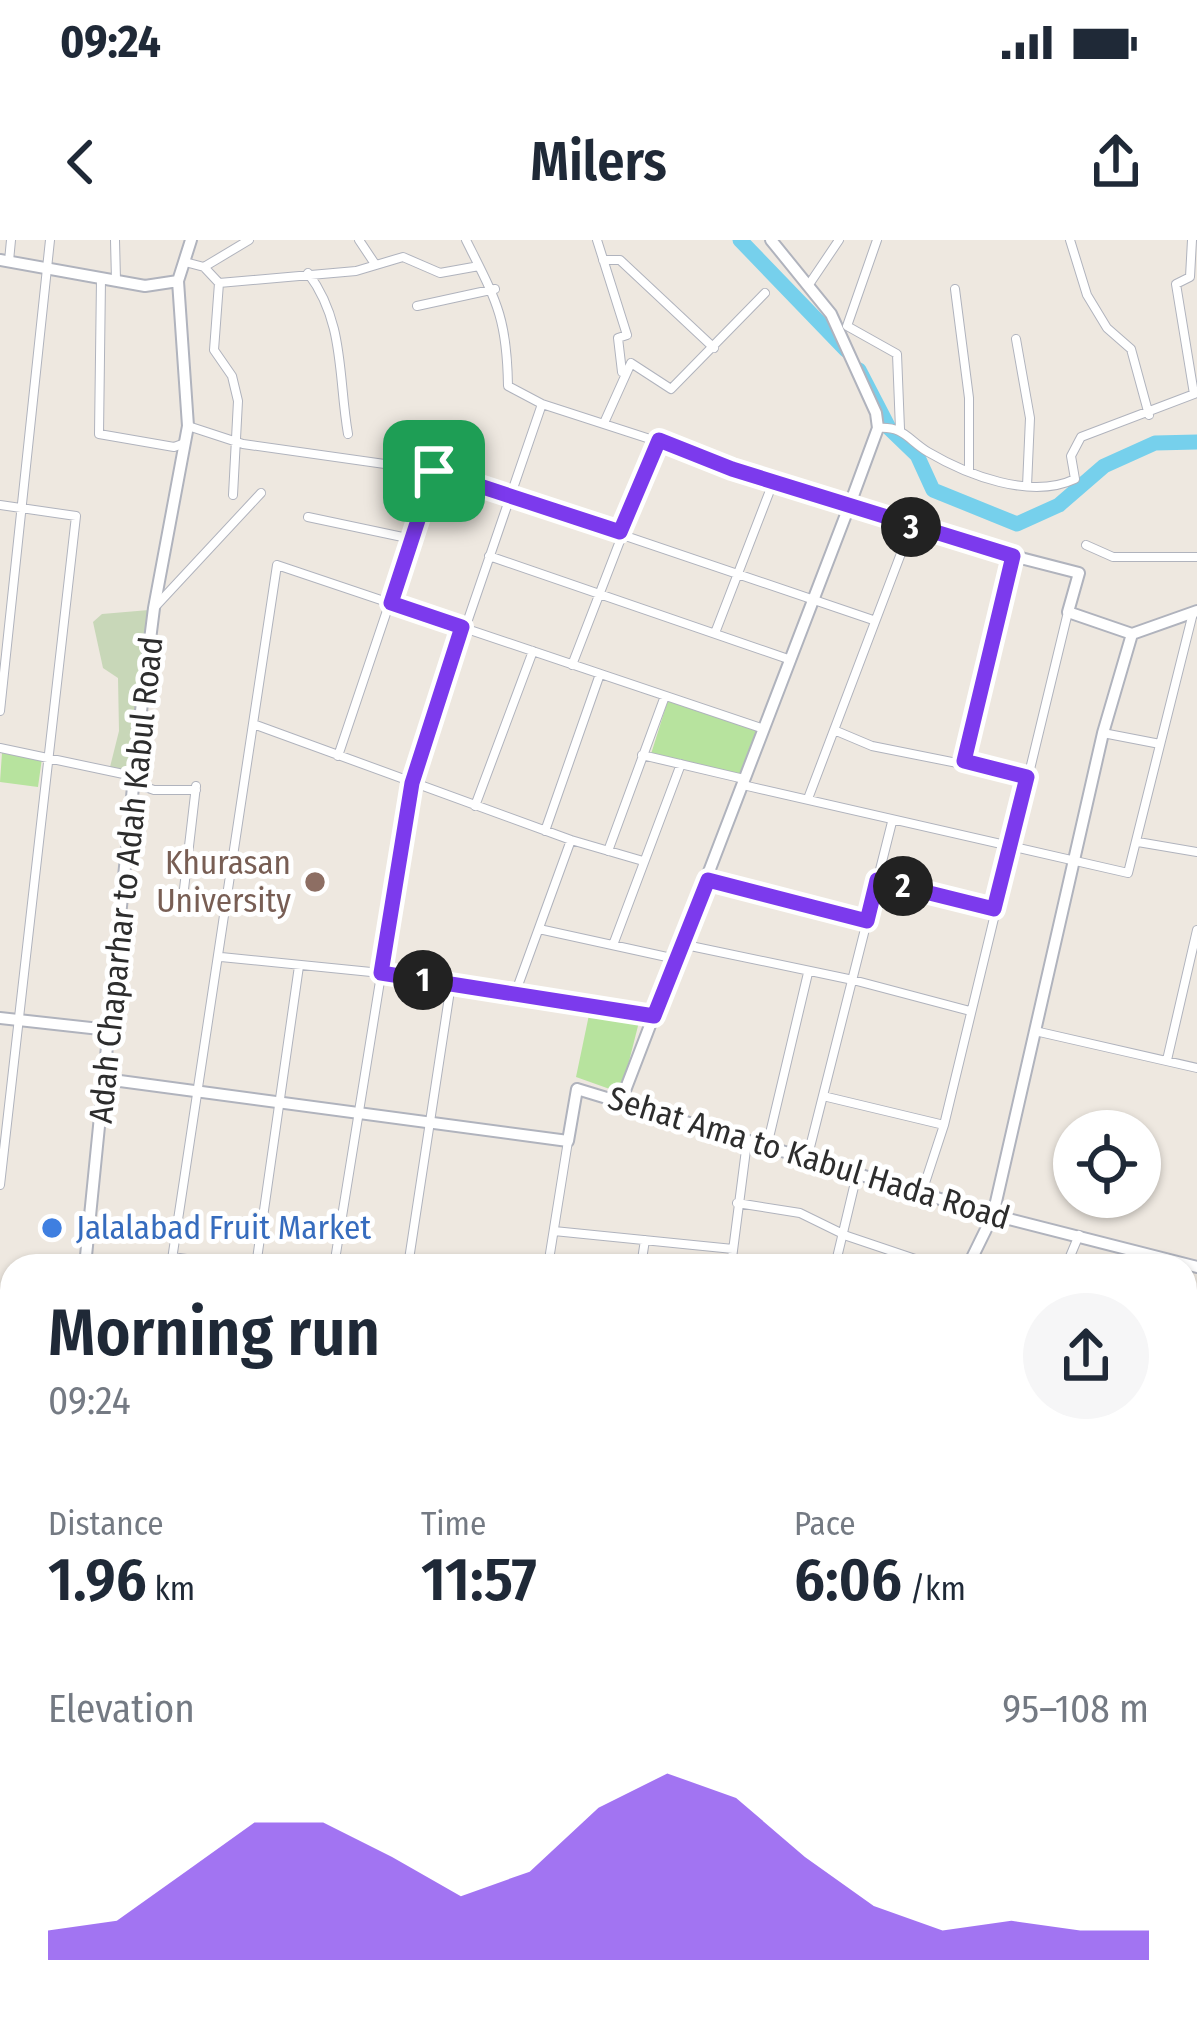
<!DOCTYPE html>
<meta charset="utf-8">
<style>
body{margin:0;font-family:"Fira Sans Condensed",sans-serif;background:#f6f6f7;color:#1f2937;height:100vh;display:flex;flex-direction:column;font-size:45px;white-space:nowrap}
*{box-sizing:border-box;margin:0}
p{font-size:39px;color:#747a83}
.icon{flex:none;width:66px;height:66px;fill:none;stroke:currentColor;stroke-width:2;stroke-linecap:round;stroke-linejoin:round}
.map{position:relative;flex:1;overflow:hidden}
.details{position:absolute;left:0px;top:1014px;width:1197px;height:768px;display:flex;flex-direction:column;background:#fff;border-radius:36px 36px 0 0;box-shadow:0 3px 9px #0004}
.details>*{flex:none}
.buttons{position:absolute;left:1053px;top:870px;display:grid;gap:24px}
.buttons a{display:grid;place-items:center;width:108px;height:108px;border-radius:50%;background:#fff;box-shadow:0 3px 9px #0004;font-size:60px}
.pin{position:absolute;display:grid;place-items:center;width:102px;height:102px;color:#fff;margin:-51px;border-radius:24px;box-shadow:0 6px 18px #0006}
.km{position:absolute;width:60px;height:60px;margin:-30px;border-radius:50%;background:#222;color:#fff;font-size:33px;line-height:60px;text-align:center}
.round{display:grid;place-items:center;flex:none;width:126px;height:126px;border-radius:63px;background:#f6f6f7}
.overview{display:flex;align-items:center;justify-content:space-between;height:204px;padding:0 48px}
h1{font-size:66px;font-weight:600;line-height:90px}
.metrics{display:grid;grid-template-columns:repeat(3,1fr);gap:18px;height:204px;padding:12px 48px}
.metrics div{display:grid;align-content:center}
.metrics b{font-size:60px;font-weight:600}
.metrics small{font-size:33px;font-weight:400}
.metrics p{font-size:33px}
.chart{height:336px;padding:24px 48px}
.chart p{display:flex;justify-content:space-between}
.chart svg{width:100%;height:216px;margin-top:12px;fill:#7c3aed;opacity:.7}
.status{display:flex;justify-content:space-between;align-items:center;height:84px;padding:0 60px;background:#fff;direction:ltr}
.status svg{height:33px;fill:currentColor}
header{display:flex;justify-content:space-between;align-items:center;height:156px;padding:0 48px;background:#fff;font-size:54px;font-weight:600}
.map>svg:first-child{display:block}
</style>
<div class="status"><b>09:24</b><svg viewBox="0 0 49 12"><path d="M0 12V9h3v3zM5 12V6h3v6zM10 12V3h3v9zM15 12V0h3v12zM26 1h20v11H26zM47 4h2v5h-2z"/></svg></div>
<header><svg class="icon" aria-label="back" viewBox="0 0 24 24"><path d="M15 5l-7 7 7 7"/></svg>Milers<svg class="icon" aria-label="share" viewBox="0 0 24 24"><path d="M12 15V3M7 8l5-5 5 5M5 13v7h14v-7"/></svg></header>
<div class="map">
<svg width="1197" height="1782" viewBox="0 0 1197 1782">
<rect width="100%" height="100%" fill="#eee8e0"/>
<!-- green -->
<path fill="#b7e39e" d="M668,460L760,489L741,535L651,514Z
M2,513L42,518L38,547L0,542Z
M590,770L640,778L621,853L576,837Z
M0,1537L12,1538L0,1655Z"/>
<!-- cemetery -->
<path fill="#c8d7b8" d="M149,370L129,531L110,527L119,491L118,438L103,428L93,382L102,374Z"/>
<!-- pitch -->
<path fill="#cae99b" d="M1185,1325L1197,1328V1470L1185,1467Z"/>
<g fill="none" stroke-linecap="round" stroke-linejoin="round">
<!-- river -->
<path stroke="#76d0ec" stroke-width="15" d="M740,0L846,110
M859,130L889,188L917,215L933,250L1017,284L1059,265L1104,226L1155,203L1197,202"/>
<!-- street casing -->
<g stroke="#b0b3bd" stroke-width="10">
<path id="street" d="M115,0L116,40
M359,0L375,24
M466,0C496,60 507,77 508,146L542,164
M597,0L627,95L618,98L622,132
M877,0L847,86L897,114L900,189
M1070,0L1087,55L1107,88L1131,109L1149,175
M1192,0L1190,37L1176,44L1194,154
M603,20H620L714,108
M9,21L11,0
M185,22L204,27L249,0
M204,27L219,43L356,31L403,17L440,33L479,26
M308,33C345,82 338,137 348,194
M101,39L99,194L174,207L185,203
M219,43L214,110L232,136L238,161L233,255
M810,43L839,0
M955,49L969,158V230
M417,66L495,49
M1016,99L1030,178L1027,246
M604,183L631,123L671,149L765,53
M188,186L243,204L434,231L873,380
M878,188C904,186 908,200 928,212C967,235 1031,260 1075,239L1071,216L1081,197L1197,153
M0,265L76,276L0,945
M308,277L412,299
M1086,305L1113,317H1197
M489,316L791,420
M154,368L261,253
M715,393L774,240
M572,425L659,200
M0,471L50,0
M256,485L571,600L643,621
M834,490L872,506L1027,537
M1103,493L1160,504
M0,508L133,536
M642,515L744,539
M338,516L434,231
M964,521L1013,316
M134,543L154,550H196
M743,545L1128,633L1193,373
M809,556L911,287
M475,566L533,411
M545,591L600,434
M1138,602L1197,612
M608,611L665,456
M708,640L867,681
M877,640L995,669
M184,649L196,546
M539,689L676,719
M681,704L853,740L970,771
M613,705L681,524
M221,717L381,733L653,775
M516,751L571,600
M1035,791L1197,828
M1167,820L1197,690
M823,856L944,885
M767,906L808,733
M807,919L892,582
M922,952L944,885L1068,372
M737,963L800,973L847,996L936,1026
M554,991L733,1009
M172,1017L237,1026
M171,1026L277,325L764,489
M256,1026L299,726
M334,1026L412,543L542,164L850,264
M408,1026L451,744
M548,1026L568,901
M641,1026L645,1000
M731,1026L747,902
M835,1026L857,934
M1066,1026L1079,995
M1185,1275L1197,1233
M0,1305L12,1306
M1185,1659L1197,1663
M1075,1770L1117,1782
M64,1782L94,1770
M320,1782L322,1770
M498,1782L499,1770
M624,1782L627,1770
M779,1782L783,1770
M876,1782L880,1770"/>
</g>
<!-- secondary casing -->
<g stroke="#b0b3bd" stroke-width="14">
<path id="secondary" d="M771,0L831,74L876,173L878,188L850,264L962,303L1079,333L1068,372L1132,394
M0,20L145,46L178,41L191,0
M0,778L109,790
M105,839L568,901L577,849L993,975L1197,1027
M621,861L850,264
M85,1026L139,487L154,368L188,186L178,41
M968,1026L993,975L1103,493L1132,394L1197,371
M0,1779L12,1656
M692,1782L696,1770"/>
</g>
<!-- street -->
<use href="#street" stroke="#fff" stroke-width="8"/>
<!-- secondary -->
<use href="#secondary" stroke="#fff" stroke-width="10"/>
</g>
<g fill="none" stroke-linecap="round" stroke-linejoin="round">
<!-- route casing -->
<g stroke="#fff" stroke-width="24">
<path id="route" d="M659,200L732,229L1013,316L964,521L1027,537L994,669L877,640L867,681L708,640L654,776L381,733L412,543L462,387L391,363L434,231L620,292Z"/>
</g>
<!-- route -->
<use href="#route" stroke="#7c3aed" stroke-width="15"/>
</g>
<!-- markers -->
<circle fill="#8d6e63" stroke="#fff" stroke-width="4.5" cx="315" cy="642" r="12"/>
<circle fill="#3f7fe0" stroke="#fff" stroke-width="4.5" cx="52" cy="988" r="12"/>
<g text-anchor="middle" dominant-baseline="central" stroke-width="10" stroke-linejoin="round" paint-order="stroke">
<!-- education labels -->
<g font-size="33" fill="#785e54" stroke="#fff" text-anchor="end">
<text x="291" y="623">Khurasan<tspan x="291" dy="38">University</tspan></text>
</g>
<!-- street labels -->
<g font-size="33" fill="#2d2d2d" stroke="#fff">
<text transform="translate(126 640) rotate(-84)">Adah Chaparhar to Adah Kabul Road</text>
<text transform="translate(809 918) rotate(17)">Sehat Ama to Kabul Hada Road</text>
</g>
<!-- shop labels -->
<g font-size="33" fill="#366cbe" stroke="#fff" text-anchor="start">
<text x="76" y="988">Jalalabad Fruit Market</text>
</g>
</g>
</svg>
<div class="buttons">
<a><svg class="icon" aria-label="locate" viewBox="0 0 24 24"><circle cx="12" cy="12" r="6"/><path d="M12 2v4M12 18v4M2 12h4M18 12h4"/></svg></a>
</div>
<div class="pin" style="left:434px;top:231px;background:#1e9e55"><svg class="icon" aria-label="arrive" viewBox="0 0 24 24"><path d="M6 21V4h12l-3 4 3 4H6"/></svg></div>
<b class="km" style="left:423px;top:740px">1</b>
<b class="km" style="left:903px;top:646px">2</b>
<b class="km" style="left:911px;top:287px">3</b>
<section class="details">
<div class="overview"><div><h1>Morning run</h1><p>09:24</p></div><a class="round"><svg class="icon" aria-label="share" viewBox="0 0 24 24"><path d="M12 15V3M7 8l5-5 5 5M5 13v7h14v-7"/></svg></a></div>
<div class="metrics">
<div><p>Distance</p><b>1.96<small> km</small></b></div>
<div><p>Time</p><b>11:57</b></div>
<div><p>Pace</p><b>6:06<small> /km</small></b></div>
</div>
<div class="chart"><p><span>Elevation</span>95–108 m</p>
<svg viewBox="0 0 160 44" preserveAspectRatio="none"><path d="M0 44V38L10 36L20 26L30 16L40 16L50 23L60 31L70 26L80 13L90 6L100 11L110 23L120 33L130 38L140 36L150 38L160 38V44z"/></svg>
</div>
</section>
</div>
